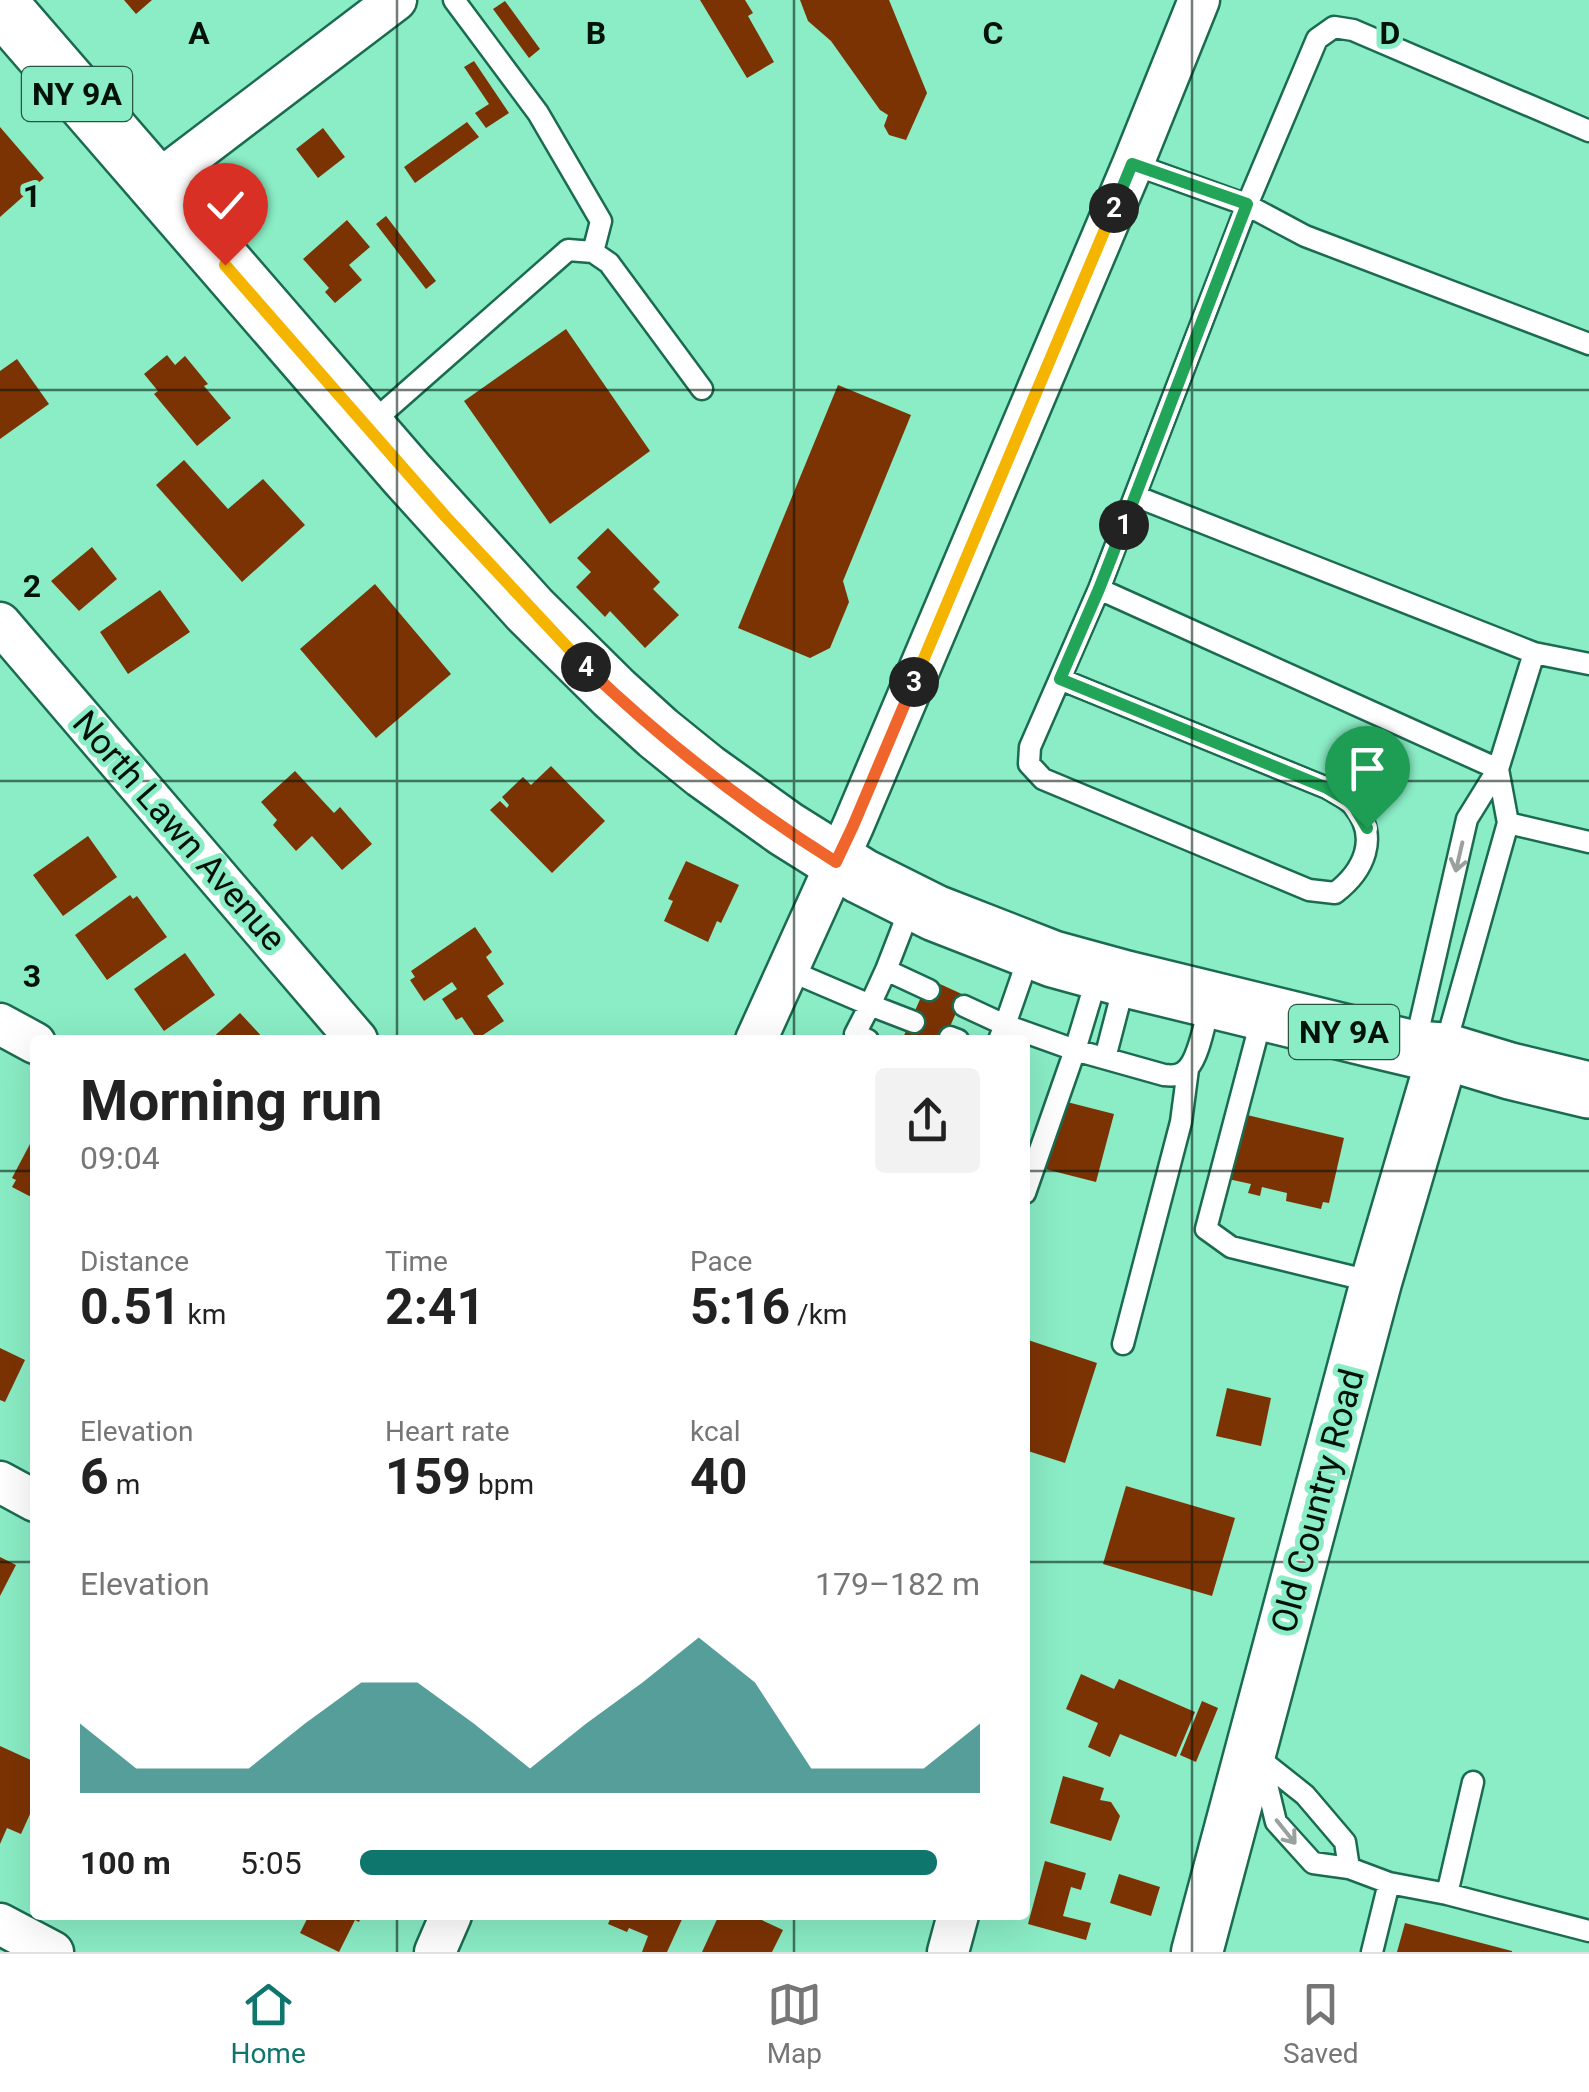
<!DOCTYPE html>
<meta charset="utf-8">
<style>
body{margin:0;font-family:Roboto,sans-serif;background:#f2f2f2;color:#222;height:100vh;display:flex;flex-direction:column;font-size:38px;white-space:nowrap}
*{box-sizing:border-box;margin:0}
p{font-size:32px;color:#767676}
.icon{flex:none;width:55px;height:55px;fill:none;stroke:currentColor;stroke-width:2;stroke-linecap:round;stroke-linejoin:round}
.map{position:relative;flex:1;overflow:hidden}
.details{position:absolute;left:30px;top:1035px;width:1000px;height:885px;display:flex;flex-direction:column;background:#fff;border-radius:10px;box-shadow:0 10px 40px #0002}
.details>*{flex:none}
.pin{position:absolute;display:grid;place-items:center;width:85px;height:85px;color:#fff;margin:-102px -42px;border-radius:50% 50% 50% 0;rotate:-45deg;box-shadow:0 0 10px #0007}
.pin .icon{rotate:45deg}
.km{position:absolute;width:50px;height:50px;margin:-25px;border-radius:50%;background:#222;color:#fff;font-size:28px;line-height:50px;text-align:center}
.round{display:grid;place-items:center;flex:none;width:105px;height:105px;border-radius:10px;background:#f2f2f2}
.headline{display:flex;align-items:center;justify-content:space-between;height:170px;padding:0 50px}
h1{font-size:55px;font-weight:700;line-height:75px}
.figures{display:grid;grid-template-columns:repeat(3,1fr);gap:15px;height:170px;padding:10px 50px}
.figures div{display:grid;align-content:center}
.figures b{font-size:50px;font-weight:700}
.figures small{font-size:28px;font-weight:400}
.figures p{font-size:28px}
.chart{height:280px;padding:20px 50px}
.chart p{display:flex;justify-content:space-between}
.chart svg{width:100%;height:180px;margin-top:10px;fill:#0f766e;opacity:.7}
ul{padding:0 50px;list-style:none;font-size:32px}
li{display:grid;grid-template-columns:160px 120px 1fr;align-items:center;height:75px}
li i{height:25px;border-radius:12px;background:#0f766e}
.dock{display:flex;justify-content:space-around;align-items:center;height:140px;border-top:2px solid #e0e0e0;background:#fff;font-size:28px;color:#767676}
.dock a{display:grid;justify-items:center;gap:5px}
.dock .current{color:#0f766e}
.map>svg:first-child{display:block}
</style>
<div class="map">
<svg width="1589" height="1952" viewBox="0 0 1589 1952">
<rect width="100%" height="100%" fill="#8aedc5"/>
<!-- building -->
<path fill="#7c3304" d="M124,0H152L136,14Z
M700,0H745L753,13L748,16L774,62L747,78Z
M800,0H889L927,93L906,140L889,135L884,126L888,115L880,110L831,41L808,21Z
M505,1L540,49L529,58L493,9Z
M474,61L509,113L486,128L475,113L489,104L464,67Z
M467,122L479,137L415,183L404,167Z
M0,127L44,178L0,217Z
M323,128L345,157L318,178L296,149Z
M386,216L436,281L426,289L376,224Z
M347,220L370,247L349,265L362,280L335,303L325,292L329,288L303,259Z
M566,329L650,451L550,524L464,401Z
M167,355L175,365L185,356L208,384L204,386L231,418L197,446L154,394L158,391L144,374Z
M17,359L49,404L0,439V371Z
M838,385L911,415L843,581L849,602L830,648L810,658L738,628Z
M184,460L228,509L263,479L305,525L242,582L156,485Z
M608,528L660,582L653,589L679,615L645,648L610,611L605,617L576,587L591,572L577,558Z
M92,547L117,579L79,611L51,581Z
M375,584L451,674L376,738L300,649Z
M160,590L190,632L128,674L100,632Z
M551,766L605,821L552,873L490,810L500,801L507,808L509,805L502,797L523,777L531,785Z
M295,771L334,813L340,807L372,844L342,870L312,836L296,851L273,825L277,820L261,802Z
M88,836L117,877L63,916L33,875Z
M686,861L739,885L721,923L717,921L708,942L664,921L673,901L668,899Z
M130,895L133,899L137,896L167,937L107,980L75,935Z
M475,927L492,952L486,957L504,984L487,996L504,1021L477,1039L462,1017L456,1020L442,999L457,989L452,982L424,1001L410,980L415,977L411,971Z
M185,953L215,995L164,1031L134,989Z
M929,979L964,995L944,1040H902Z
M240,1013L265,1040H210Z
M1063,1101L1114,1114L1096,1182L1045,1169Z
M1243,1114L1344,1138L1329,1203L1323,1202L1321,1209L1286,1201L1287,1193L1262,1187L1260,1196L1248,1193L1251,1184L1228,1179Z
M30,1144L35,1146V1199L12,1187L16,1180L12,1178Z
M1025,1339L1097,1363L1065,1463L1025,1450Z
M0,1348L25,1360L5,1402L0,1400Z
M1227,1388L1271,1398L1261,1446L1216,1436Z
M1126,1486L1235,1518L1212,1596L1103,1564Z
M0,1557L16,1565L0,1596Z
M1081,1674L1114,1689L1119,1679L1195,1712L1176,1757L1120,1734L1110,1757L1088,1747L1098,1723L1066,1709Z
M1202,1701L1218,1708L1196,1762L1180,1755Z
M0,1746L35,1762V1803L21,1834L7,1828L0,1844Z
M1063,1776L1104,1788L1100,1800L1111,1802L1120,1816L1111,1841L1050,1823Z
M1045,1861L1086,1873L1081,1890L1071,1887L1063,1916L1091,1923L1086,1940L1028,1924Z
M1119,1874L1160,1887L1151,1916L1110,1903Z
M309,1915H362L359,1922L355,1920L339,1952L300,1933Z
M612,1915H684L667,1952H642L648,1936L629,1928L627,1932L608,1924Z
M719,1915H751L783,1930L772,1952H702Z
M1405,1923L1512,1951V1952H1397Z"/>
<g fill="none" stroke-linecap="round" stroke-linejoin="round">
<!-- service casing -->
<g stroke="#1b6b51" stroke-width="25">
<path id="service" d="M454,0L538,113L601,221L593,252
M1133,164L1247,205L1305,236L1589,344
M368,426L568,250L593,252L609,263L702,389
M1135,496L1534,653
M1060,679L1327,788C1335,793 1347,798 1353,805C1380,837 1364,871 1335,893L1309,890L1043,779L1029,764L1030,747L1099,589
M1498,769L1099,589L1247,205L1317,39L1334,27L1353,30L1589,131
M1508,823L1589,842
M912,903L886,970L929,990
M1030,953L1005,1025L1075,1050L1164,1075C1173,1076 1181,1076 1188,1068C1200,1055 1205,1019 1211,1001
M788,970L870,1005L886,970
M964,1006L1005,1025L999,1040
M1263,1013L1206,1229L1231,1247L1374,1282
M950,1037L958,1040
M868,1040L855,1034L870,1005L914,1022
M1415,1045L1467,819L1498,769L1534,653L1589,664
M1445,1047L1508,823L1498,769
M1105,1058L1125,981
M1025,1193L1075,1050L1098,974
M1123,1344L1181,1122L1188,1069
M1261,1760L1276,1822L1313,1863L1349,1868L1389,1883
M1261,1760L1305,1795L1345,1842L1349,1868
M1447,1894L1473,1782
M1372,1952L1389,1883L1447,1894L1589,1931"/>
</g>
<!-- minor casing -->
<g stroke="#1b6b51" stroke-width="45">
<path id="minor" d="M154,184L396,0
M0,623L357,1040
M0,1024L35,1043
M756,1040L853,826L1133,164L1199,0
M0,1482L35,1501
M0,1924L53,1952
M435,1952L451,1915
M948,1952L958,1915"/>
</g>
<!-- tertiary casing -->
<g stroke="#1b6b51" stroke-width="55">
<path id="tertiary" d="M1197,1952L1376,1282L1444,1051"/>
</g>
<!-- primary casing -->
<g stroke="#1b6b51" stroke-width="60">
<path id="primary" d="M0,4L407,474L530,610L614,693L658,733L705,771L786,829L861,876L935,913L1053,959L1126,979L1372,1039L1414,1049L1444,1051L1510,1071L1589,1090"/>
</g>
<!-- service -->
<use href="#service" stroke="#fff" stroke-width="20"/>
<!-- minor -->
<use href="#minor" stroke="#fff" stroke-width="40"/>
<!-- tertiary -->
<use href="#tertiary" stroke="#fff" stroke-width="50"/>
<!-- primary -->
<use href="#primary" stroke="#fff" stroke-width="55"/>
</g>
<!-- one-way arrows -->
<defs><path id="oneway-shaft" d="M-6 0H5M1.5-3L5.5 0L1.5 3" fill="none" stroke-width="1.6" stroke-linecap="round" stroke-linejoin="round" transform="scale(2.5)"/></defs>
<g stroke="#99a09d">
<use href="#oneway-shaft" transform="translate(1459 857) rotate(103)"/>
<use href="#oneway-shaft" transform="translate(1286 1832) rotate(51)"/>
</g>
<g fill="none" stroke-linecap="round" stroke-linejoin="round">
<!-- split-1 casing -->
<g stroke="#fff" stroke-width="20">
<path id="split-1" d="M1124,525L1099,589L1060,679L1327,788L1352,803L1367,828"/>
</g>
<!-- split-2 casing -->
<g stroke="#fff" stroke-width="20">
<path id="split-2" d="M1114,208L1132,164L1247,204L1124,525"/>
</g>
<!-- split-3 casing -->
<g stroke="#fff" stroke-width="20">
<path id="split-3" d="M914,682L1114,208"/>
</g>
<!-- split-4 casing -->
<g stroke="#fff" stroke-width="20">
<path id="split-4" d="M586,667C662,740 745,805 836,862L853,826L914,682"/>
</g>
<!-- split-5 casing -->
<g stroke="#fff" stroke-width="20">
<path id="split-5" d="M225,265L446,517L586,667"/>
</g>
<!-- split-1 -->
<use href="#split-1" stroke="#22a559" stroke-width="12"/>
<!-- split-2 -->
<use href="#split-2" stroke="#22a559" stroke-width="12"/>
<!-- split-3 -->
<use href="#split-3" stroke="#f5b400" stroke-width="12"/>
<!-- split-4 -->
<use href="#split-4" stroke="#f0652b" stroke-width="12"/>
<!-- split-5 -->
<use href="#split-5" stroke="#f5b400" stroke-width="12"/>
</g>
<!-- grid -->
<path fill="none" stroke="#00120a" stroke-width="2.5" stroke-opacity="0.55" d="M397,0V1040M794,0V1040M1192,0V1952M0,390H1589M0,781H1589M0,1171H35M1025,1171H1589M0,1562H35M1025,1562H1589M397,1915V1952M794,1915V1952"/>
<g text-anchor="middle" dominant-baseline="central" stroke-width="10" stroke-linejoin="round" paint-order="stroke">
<!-- shield labels -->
<g fill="#8aedc5" stroke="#295442" stroke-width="2.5">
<rect x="22" y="67" width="110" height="54" rx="8"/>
<rect x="1289" y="1005" width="110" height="54" rx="8"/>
</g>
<g font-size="32" font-weight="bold" fill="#00120a">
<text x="77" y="94">NY 9A</text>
<text x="1344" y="1032">NY 9A</text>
</g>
<!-- street labels -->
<g font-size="35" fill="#00120a" stroke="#8aedc5">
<text transform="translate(179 831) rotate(49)">North Lawn Avenue</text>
<text transform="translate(1318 1501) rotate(-75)">Old Country Road</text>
</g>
</g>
<g font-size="32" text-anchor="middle" font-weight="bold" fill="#00120a" stroke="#8aedc5" stroke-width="10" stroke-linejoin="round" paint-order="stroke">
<text x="199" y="44">A</text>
<text x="596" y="44">B</text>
<text x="993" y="44">C</text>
<text x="1390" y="44">D</text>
<text x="32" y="207">1</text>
<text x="32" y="597">2</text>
<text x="32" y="987">3</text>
</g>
</svg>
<div class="pin" style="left:1367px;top:828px;background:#1e9e55"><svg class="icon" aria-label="arrive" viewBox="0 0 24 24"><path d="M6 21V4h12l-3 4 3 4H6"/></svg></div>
<div class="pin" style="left:225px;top:265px;background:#d93025"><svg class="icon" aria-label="check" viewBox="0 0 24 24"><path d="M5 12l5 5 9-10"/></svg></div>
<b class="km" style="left:1124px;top:525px">1</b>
<b class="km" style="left:1114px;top:208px">2</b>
<b class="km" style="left:914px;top:682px">3</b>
<b class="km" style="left:586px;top:667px">4</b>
<section class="details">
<div class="headline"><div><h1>Morning run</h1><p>09:04</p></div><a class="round"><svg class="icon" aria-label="share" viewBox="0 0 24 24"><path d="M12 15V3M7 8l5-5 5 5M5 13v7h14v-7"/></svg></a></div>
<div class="figures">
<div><p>Distance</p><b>0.51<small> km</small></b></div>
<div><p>Time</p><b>2:41</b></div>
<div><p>Pace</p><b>5:16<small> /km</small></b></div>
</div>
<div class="figures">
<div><p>Elevation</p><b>6<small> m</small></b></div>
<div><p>Heart rate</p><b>159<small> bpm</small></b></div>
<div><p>kcal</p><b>40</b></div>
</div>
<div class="chart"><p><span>Elevation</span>179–182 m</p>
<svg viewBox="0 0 160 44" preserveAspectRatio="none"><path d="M0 44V27L10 38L20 38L30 38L40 27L50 17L60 17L70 27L80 38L90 27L100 17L110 6L120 17L130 38L140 38L150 38L160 27V44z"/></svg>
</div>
<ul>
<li><b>100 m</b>5:05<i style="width:93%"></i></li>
</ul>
</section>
</div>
<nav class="dock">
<a class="current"><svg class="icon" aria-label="home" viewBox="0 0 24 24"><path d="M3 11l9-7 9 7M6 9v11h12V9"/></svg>Home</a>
<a><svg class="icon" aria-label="map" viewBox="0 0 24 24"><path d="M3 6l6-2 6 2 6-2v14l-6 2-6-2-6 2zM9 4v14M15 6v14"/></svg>Map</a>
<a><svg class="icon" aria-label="saved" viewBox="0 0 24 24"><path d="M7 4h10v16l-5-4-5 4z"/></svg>Saved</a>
</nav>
